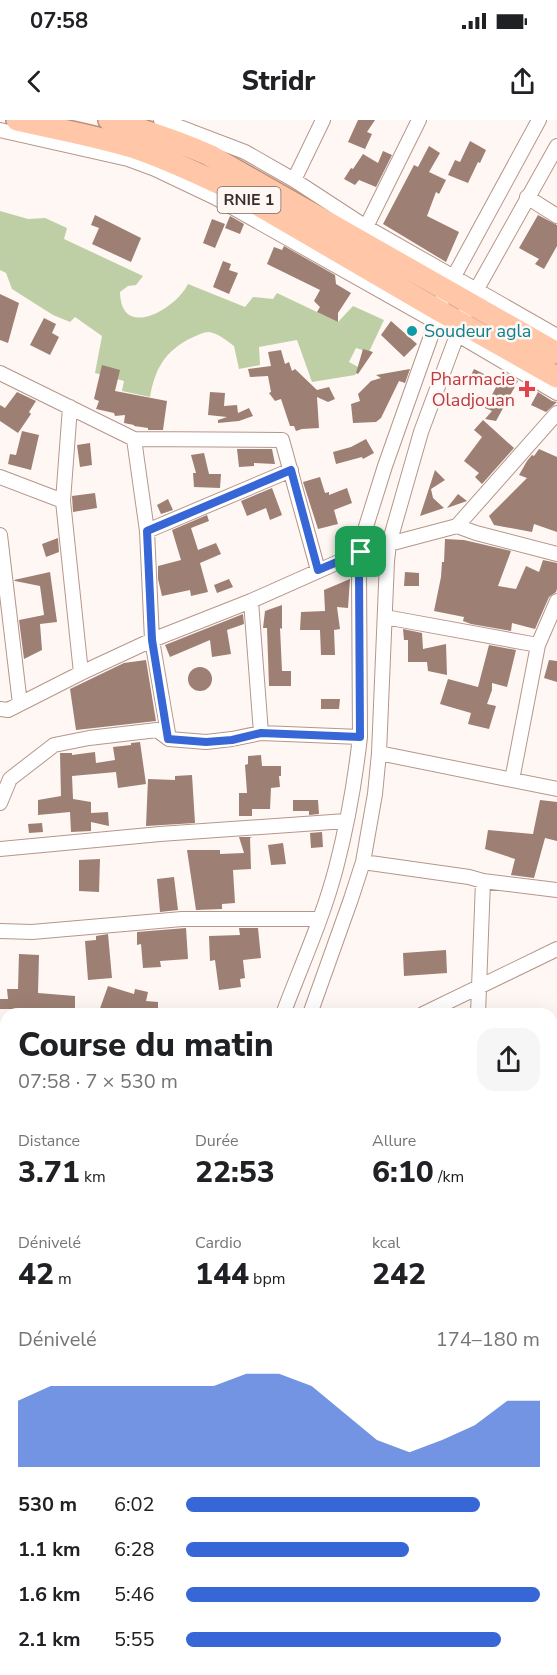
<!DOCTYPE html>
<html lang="fr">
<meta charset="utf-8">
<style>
body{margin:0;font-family:"Nunito Sans",sans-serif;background:#f6f6f6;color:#202124;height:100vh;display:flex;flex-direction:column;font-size:22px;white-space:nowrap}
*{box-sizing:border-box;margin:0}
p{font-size:20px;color:#757577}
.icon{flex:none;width:33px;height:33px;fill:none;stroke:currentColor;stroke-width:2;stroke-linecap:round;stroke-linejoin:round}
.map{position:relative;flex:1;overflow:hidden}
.sheet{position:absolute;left:0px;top:888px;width:558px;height:668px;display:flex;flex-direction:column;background:#fff;border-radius:18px 18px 0 0;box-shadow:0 6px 24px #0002}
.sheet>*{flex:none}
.pin{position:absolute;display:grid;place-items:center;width:51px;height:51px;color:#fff;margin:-26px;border-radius:12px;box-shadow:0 3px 9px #0006}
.round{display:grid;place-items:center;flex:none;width:63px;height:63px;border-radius:18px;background:#f6f6f6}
.head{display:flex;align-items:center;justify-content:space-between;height:102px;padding:0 18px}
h1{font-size:33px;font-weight:800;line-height:45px}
.metrics{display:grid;grid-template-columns:repeat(3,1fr);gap:9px;height:102px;padding:6px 18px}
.metrics div{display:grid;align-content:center}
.metrics b{font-size:30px;font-weight:800}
.metrics small{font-size:16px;font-weight:400}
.metrics p{font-size:16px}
.chart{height:168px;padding:12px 18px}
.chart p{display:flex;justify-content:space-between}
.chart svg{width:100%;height:108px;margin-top:6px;fill:#3767d7;opacity:.7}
ul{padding:0 18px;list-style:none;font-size:20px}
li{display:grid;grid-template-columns:96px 72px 1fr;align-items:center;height:45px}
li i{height:15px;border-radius:8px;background:#3767d7}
.status{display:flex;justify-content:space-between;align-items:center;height:42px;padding:0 30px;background:#fff;direction:ltr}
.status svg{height:16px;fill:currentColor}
header{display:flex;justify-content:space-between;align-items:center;height:78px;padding:0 18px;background:#fff;font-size:27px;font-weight:800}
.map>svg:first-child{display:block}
</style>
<div class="status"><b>07:58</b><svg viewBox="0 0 49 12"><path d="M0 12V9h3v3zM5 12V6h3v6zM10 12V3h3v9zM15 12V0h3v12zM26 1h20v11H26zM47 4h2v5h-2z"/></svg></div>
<header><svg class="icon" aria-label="back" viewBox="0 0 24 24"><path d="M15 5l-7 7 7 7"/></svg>Stridr<svg class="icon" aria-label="share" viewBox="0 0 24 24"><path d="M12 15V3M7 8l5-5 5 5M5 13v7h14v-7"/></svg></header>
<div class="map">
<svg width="557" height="1555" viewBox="0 0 557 1555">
<rect width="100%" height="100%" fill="#fef7f4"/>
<!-- green -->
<path fill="#becfa6" d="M0,91L28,99L45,98L67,108L64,119L143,156L136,165L128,166L120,172C121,221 176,189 188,164L245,187L253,177L273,179L277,173L338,202L353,186L384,200L369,232L356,228L349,242L360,248L355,255L312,262L297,220L259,227L260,245L239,249L234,226C227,221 218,213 209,212C202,212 194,217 187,220C163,234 155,250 150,277L122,271L124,261L95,253L102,216L75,197L70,202L53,195L12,169L6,153L0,150Z
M0,1461H6V1543H0Z
M49,1550H99L102,1555H53Z"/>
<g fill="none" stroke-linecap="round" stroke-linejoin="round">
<!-- stream -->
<path stroke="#93d6e3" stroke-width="4" d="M0,1188H6
M552,1191H557
M148,1555L149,1550
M545,1555L548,1550"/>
</g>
<!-- building -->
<path fill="#9d7f73" d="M358,0H375L367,12L372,14L365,29L348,22Z
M470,21L486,30L480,43L478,42L468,63L448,55L455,40L460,42Z
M429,26L440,33L429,52L446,60L439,74L436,72L427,96L459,112L446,142L383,104L414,45L418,47Z
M383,31L392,35L376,67L359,60L355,65L344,59L351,48L353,49L363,34L378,43Z
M95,95L141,118L131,142L92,124L99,108L91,105Z
M538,95L557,105V126L544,149L535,144L539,139L519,128Z
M230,96L244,104L240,114L225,108Z
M212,99L225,104L215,128L203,123Z
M284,126L335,155L336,164L351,173L338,193V202L317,192L320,187L314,181L320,170L267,144L274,127L282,130Z
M223,141L231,144L229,150L238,153L229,174L213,167Z
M0,174L19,183L8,223L0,220Z
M44,198L56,204L52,213L59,217L50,235L30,225Z
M391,201L417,224L404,237L381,215Z
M363,229L373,232L358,254L356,253Z
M281,230L285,244L289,242L292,251L295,249L317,270L329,267L335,279L328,282L317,277L319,308L302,309L296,311L294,306H290L281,279L275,281L269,273L271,272L268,256L250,257L248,249L271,246L268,232Z
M102,245L120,250L115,271L167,281L163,310H148V308L134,306V305L124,303L125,295L115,296L114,293L96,289L99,281L94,279Z
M410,249L405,263L399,261L381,298L376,302L353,303L351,284L360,281L358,274L371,261L381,258L376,255Z
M474,249L484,254L478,264L469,259Z
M504,252L518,261L496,301L485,299L492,291L485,288Z
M17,272L36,281L29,292L31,294L18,313L0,301V285L5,288Z
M210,272L225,273L224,286L237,285L238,293L249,288L253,296L239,301L218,303V300L227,297L208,295Z
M538,272L552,281L557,282L546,292L531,285Z
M483,300L514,328L482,364L475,357L479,353L464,341L482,317L474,310Z
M22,311L39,315L31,350L8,344L10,334L16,335Z
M366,319L374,333L363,339L362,337L336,344L333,332L351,327Z
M90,323L92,345L80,347L77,325Z
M237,329H272L275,344L254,343V346L239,347Z
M539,329L557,337V412L534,404L532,412L494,405L489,396L527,358L519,355L527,341L532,335L534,336Z
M204,333L209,354H221L220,368L194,367L193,353H196L191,335Z
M435,350L445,360L431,369L433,378L444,388L420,396Z
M320,357L325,373L329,372V375L347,368L352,383L334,390L338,404L318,409L303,362Z
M272,368L282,395L270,400L266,388L247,396L241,381Z
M95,373L97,388L73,392L72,376Z
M458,374L467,381L447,388Z
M168,379L173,390L161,394L157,385Z
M207,395L209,401L191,408L198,430L216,423L221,434L200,443L208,472L191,476L190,470L162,476L158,459V446L181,440L172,410Z
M58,418L59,432L46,437L42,424Z
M445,419L464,420L511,431L498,466L516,469L526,446L539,452L543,440L557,443V469L556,472L549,477L535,509L512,503L511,511L471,504L463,501L464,497L434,491L441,457L442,442H444Z
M50,452L57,502L40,504L42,530L24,539L19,500L44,495L40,466L15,461L14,460Z
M405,452L419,453V466H404Z
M229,459L233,467L217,473L214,465Z
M350,459L348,488L337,487L340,509L334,510L335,535H321L320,510H300L301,492L325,491L324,470Z
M282,485V509L280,508L282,551H291V566H269L267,508H263L265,491Z
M243,494L244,504L227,510L231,534L212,537L210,520L170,537L165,525Z
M403,509L422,513L423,529L446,524L447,555L428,551L427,542H408V520H404Z
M489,525L516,530L507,567L492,563V570L487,584L496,586L489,609L468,604L471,593L440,584L448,559L478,567Z
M146,540L156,601L76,610L70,569L124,543Z
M549,540L557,541V562L544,558Z
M188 559a12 12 0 1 1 24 0a12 12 0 1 1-24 0Z
M321,579H340L339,589H321Z
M140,622L146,664L118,668L116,652L72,656L73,679L91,682V693L108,692L109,706L91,702V711L71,712L70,692L38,695V680L61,676L60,633H72V635L95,632L96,643L115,640L113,627L131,625V623Z
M261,635L262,646H281V656H279L280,667L271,668L270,689H252V696H239V673H247L245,645L248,644V636Z
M192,655L195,703L146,706L148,659L175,660V656Z
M293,680H318L319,694L309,695V691H293Z
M540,680L557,682V721L545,718L534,758L511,755L515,739L485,729L488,710L533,714Z
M42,703L43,712L29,713L28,704Z
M322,712L323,727L311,728L310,713Z
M239,717H252L250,718L251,749L233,750L235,783L222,784V789L196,790L187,730H220V734L244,733Z
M283,723L286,744L271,745L268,725Z
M100,739L99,772L79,771V740Z
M174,757L178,790L160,792L157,759Z
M186,808L188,839L160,841L161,847L143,848L141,824L137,825V812Z
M239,808H258L261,838L243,840L245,858L240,859L241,867L219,870L215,840L210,841L209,816L240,815Z
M108,814L112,858L88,860L85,821L96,820V816Z
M446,830L447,853L404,856L403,833Z
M19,834L39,835L38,873L75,876V894H38V889H0V879H8L7,869H18Z
M108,866L134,874L135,869L148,872L146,881L158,882V894H98Z"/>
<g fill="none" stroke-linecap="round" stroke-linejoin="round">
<!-- minor casing -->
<g stroke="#b6968a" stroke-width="16">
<path id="minor" d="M161,0L245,32L294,60L366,107L557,216
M0,10L128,39L155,49L216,78L436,202L557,273
M294,60L323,0
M527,77L557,96
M366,107L419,0
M0,253L134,319L282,320L318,450
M70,287L63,381L81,553
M134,319L147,411L152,520L169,619
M0,357L63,381
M457,406L476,413L557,434
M147,411L291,350
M0,415L20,584
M389,424L457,406L557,293
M251,481L261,613
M385,497L538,525
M0,589L8,590L81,553L152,520L251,481L361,432
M379,633L557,669
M512,660L538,525L557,481
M0,683L10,659L54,625L89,618L157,610L169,619L206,622L232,619L261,613L360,617
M0,729L160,714L346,701
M363,742L469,757L483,761L557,770
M0,811L32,812L182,799H319
M283,894C301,846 323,798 336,748C347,706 355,661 360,617L359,453L364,413L385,346L436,202L438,190L446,171L539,0
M310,894L351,779L363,742L375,674L379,633L387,441L389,424L421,312L469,183L557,26
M423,894L557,829
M478,894L483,761
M0,920H6
M552,1013H557
M0,1020H6
M0,1131H6
M552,1136H557
M0,1246H6
M552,1247H557
M0,1345H6
M552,1351H557
M552,1446H557
M0,1451H6
M552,1535H557"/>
</g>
<!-- highway casing -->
<g stroke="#ba917b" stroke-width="24">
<path id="highway" d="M17,0C56,9 96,16 135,28C168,39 198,54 229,68L438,190L557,257
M109,0C144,10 177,21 209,35L557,233"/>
</g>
<!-- minor -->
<use href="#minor" stroke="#fff" stroke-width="14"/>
<!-- highway -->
<use href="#highway" stroke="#ffc7a7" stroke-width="21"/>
</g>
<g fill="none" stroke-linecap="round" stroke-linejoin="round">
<!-- route casing -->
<g stroke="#fff" stroke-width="12">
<path id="route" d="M291,350L318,450L361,432L359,453L360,617L261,613L232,620L206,622L168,619L152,520L147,411Z"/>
</g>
<!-- route -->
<use href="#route" stroke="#3767d7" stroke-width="8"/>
</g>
<!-- markers -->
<circle fill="#0f9aa8" stroke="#fef7f4" stroke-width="2" cx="412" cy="211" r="6"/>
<path fill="#e0444e" stroke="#fef7f4" stroke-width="2" d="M524 260h6v6h6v6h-6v6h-6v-6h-6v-6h6z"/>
<g text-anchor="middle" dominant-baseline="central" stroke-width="5" stroke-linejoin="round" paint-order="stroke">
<!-- shield labels -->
<rect fill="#fef7f4" stroke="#756a65" stroke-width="1.5" x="217.5" y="67" width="63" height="26" rx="4.5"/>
<g font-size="16" font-weight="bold" fill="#3a2d28">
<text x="249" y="80">RNIE 1</text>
</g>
<!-- culture labels -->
<g font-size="18" fill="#0d838f" stroke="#fef7f4" text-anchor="start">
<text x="424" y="211">Soudeur agla</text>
</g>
<!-- health labels -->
<g font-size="18" fill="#be3a42" stroke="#fef7f4" text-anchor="end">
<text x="515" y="259">Pharmacie<tspan x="515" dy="21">Oladjouan</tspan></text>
</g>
</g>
</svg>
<div class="pin" style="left:361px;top:432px;background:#1e9e55"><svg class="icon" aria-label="arrive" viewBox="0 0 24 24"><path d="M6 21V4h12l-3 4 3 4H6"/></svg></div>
<section class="sheet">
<div class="head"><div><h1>Course du matin</h1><p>07:58 · 7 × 530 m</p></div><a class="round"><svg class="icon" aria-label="share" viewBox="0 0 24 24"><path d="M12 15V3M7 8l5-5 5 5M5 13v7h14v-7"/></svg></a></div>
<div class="metrics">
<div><p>Distance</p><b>3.71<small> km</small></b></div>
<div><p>Durée</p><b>22:53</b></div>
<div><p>Allure</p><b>6:10<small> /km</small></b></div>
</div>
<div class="metrics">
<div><p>Dénivelé</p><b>42<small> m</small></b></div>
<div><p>Cardio</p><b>144<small> bpm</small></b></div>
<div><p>kcal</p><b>242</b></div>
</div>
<div class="chart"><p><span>Dénivelé</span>174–180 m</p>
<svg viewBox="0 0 160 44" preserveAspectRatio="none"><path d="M0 44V17L10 11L20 11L30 11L40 11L50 11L60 11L70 6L80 6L90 11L100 22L110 33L120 38L130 33L140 27L150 17L160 17V44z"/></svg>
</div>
<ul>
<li><b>530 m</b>6:02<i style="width:83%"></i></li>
<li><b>1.1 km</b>6:28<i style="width:63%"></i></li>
<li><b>1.6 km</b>5:46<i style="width:100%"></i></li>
<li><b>2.1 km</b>5:55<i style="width:89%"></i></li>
</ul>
</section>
</div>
